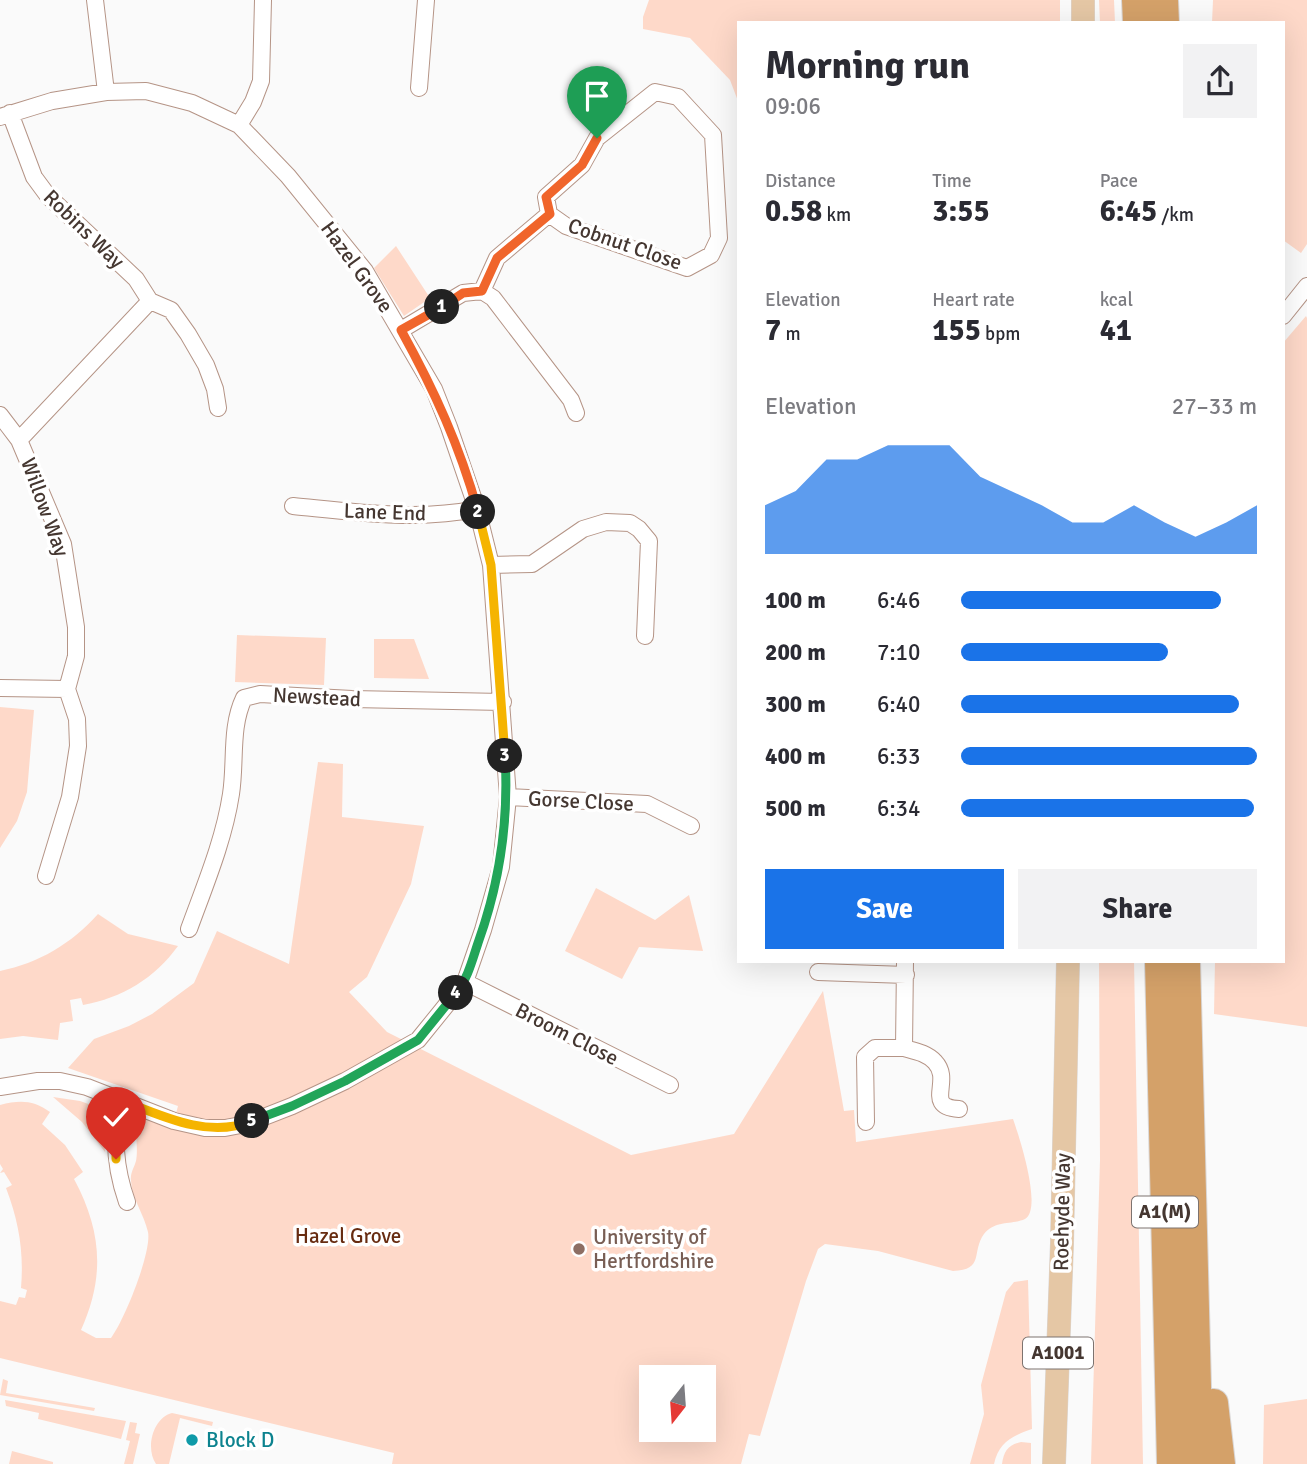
<!DOCTYPE html>
<meta charset="utf-8">
<style>
body{margin:0;font-family:Signika,sans-serif;background:#f2f2f3;color:#2b2b33;height:100vh;display:flex;flex-direction:column;font-size:26px;white-space:nowrap}
*{box-sizing:border-box;margin:0}
p{font-size:23px;color:#7c7c81}
.icon{flex:none;width:38px;height:38px;fill:none;stroke:currentColor;stroke-width:2;stroke-linecap:round;stroke-linejoin:round}
.map{position:relative;flex:1;overflow:hidden}
.drawer{position:absolute;left:737px;top:21px;width:548px;height:942px;display:flex;flex-direction:column;background:#fff;border-radius:0px;box-shadow:0 7px 28px #0002}
.drawer>*{flex:none}
.needle{width:46px;rotate:197deg}
.controls{position:absolute;left:639px;top:1365px;display:grid;gap:14px}
.controls a{display:grid;place-items:center;width:77px;height:77px;border-radius:0px;background:#fff;box-shadow:0 7px 28px #0002;font-size:35px}
.pin{position:absolute;display:grid;place-items:center;width:60px;height:60px;color:#fff;margin:-72px -30px;border-radius:50% 50% 50% 0;rotate:-45deg;box-shadow:0 0 7px #0007}
.pin .icon{rotate:45deg}
.km{position:absolute;width:35px;height:35px;margin:-18px;border-radius:50%;background:#222;color:#fff;font-size:19px;line-height:35px;text-align:center}
.round{display:grid;place-items:center;flex:none;width:74px;height:74px;border-radius:0px;background:#f2f2f3}
.headline{display:flex;align-items:center;justify-content:space-between;height:119px;padding:0 28px}
h1{font-size:38px;font-weight:700;line-height:52px}
.metrics{display:grid;grid-template-columns:repeat(3,1fr);gap:10px;height:119px;padding:7px 28px}
.metrics div{display:grid;align-content:center}
.metrics b{font-size:30px;font-weight:700}
.metrics small{font-size:19px;font-weight:400}
.metrics p{font-size:19px}
.chart{height:196px;padding:14px 28px}
.chart p{display:flex;justify-content:space-between}
.chart svg{width:100%;height:126px;margin-top:7px;fill:#1a73e8;opacity:.7}
.primary-button{display:flex;gap:14px;margin-top:auto;padding:14px 28px}
.primary-button a{flex:1;height:80px;border-radius:0px;background:#1a73e8;color:#fff;font-size:28px;font-weight:700;line-height:80px;text-align:center}
.primary-button a+a{background:#f2f2f3;color:#2b2b33}
ul{padding:0 28px;list-style:none;font-size:23px}
li{display:grid;grid-template-columns:112px 84px 1fr;align-items:center;height:52px}
li i{height:18px;border-radius:9px;background:#1a73e8}
.map>svg:first-child{display:block}
</style>
<div class="map">
<svg width="1307" height="1464" viewBox="0 0 1307 1464">
<rect width="100%" height="100%" fill="#fafafa"/>
<!-- green -->
<path fill="#fed9c9" fill-rule="evenodd" d="M649,0H1060V23H738V101L730,80L690,38L643,29V17Z
M1099,0H1114L1115,23H1100Z
M1213,0H1307V244L1301,253L1283,240V23H1212Z
M396,246L430,298L404,316L374,268Z
M1306,316L1307,318V1027L1214,1014L1215,961H1283V343Z
M237,635L326,638L324,685L235,682Z
M374,639H414L429,679L374,678Z
M0,707L34,710L27,792L17,821L0,848Z
M318,762L343,764L342,817L424,826L411,884L367,977L349,992L387,1032L631,1155L734,1134L823,991L844,1111L854,1110L856,1142L1013,1119C1019,1136 1043,1209 1025,1219C1012,1225 995,1220 984,1234C971,1252 985,1270 953,1271L878,1251L825,1244L818,1249L806,1281L760,1436L749,1434L741,1464H392L394,1453L0,1358V1301L16,1305L19,1297L25,1298L27,1290L21,1288C24,1252 19,1222 6,1188L12,1185L4,1172L0,1173L3,1169L0,1164V1105C20,1100 33,1100 50,1112L42,1124L65,1145L83,1172L74,1179C102,1231 105,1277 81,1330L96,1338H111C124,1321 152,1252 148,1232C144,1214 132,1199 131,1181C130,1173 134,1168 136,1161C138,1151 136,1138 136,1128L123,1127L125,1117L132,1112L174,1121L178,1106L68,1068L94,1039L129,1026L152,1014L194,983L217,931L289,964ZM651,1377H704V1430H651Z
M596,888L655,920L689,895L703,951L639,947L622,979L565,951Z
M98,914L128,934L178,946C155,978 122,998 83,1005L81,998L70,1000L73,1021L60,1023L58,1040L23,1036L0,1039V971C39,963 71,944 98,914Z
M1099,961H1134L1143,1464H1091L1100,1160Z
M53,1097L80,1101L105,1110C108,1117 104,1141 105,1152L82,1122Z
M1028,1280L1032,1429C1012,1436 999,1442 994,1464H970L984,1414L981,1385L1006,1292L1014,1282Z
M3,1379L8,1381L6,1393L95,1408L94,1411L0,1395Z
M1307,1399V1464H1263L1264,1405Z
M5,1400L126,1421L121,1439L38,1419L39,1413L6,1406Z
M172,1413L213,1422L212,1426L180,1418L169,1464H156C145,1448 153,1418 172,1413Z
M130,1422L137,1423L135,1433L140,1434L133,1464H124L130,1441L126,1440Z
M1021,1442L1031,1443V1464H1002C1004,1451 1008,1445 1021,1442Z
M12,1451L53,1462V1464H9Z"/>
<g fill="none" stroke-linecap="round" stroke-linejoin="round">
<!-- minor casing -->
<g stroke="#b59486" stroke-width="18">
<path id="minor" d="M95,0L106,92
M419,88L426,0
M655,92L678,97L713,135L719,238L711,255L687,268L566,226L549,214L546,197L582,165L597,138Z
M10,113L34,177L48,196L136,279L150,301L171,310L188,334L206,365L215,389L218,408
M0,117L52,101L106,92L146,91L192,103L239,125L288,176L365,271L434,389L449,427L477,509L491,565L508,797L501,867L483,930L465,982L418,1040L345,1081L292,1106L246,1124L225,1128H205L174,1121L87,1087L60,1081H38L0,1087
M239,125L253,102L261,81L263,0
M482,291L497,258L549,214
M1283,316L1307,286
M401,330L463,293L482,291L493,298L571,400L576,413
M0,415L19,440L63,544L76,627V656L67,689L77,719L78,746L70,797L46,876
M19,440L150,301
M293,506C354,512 416,521 477,509
M491,565L532,564L583,529L606,522L630,523L639,529L649,541L645,636
M0,688L67,689
M508,797L647,804L691,826
M189,929C205,885 224,840 231,794C236,762 230,727 244,698L260,694L352,699L503,702
M905,961L904,1048C915,1051 927,1053 935,1062C953,1081 923,1107 959,1109
M818,972L906,975
M465,982L670,1085
M121,1100C112,1136 115,1168 127,1202
M866,1122L865,1057L875,1048H904"/>
</g>
<!-- primary casing -->
<g stroke="#dad7d6" stroke-width="24">
<path id="primary" d="M1083,0V23
M1054,1464L1062,1243L1068,961"/>
</g>
<!-- motorway casing -->
<g stroke="#dad7d6" stroke-width="30">
<path id="motorway" d="M1136,0L1137,23
M1164,0L1165,23
M1159,961L1171,1464
M1186,961L1199,1464
M1214,1403L1221,1464"/>
</g>
<!-- minor -->
<use href="#minor" stroke="#fff" stroke-width="16"/>
<!-- primary -->
<use href="#primary" stroke="#e5c7a5" stroke-width="23"/>
<!-- motorway -->
<use href="#motorway" stroke="#d4a169" stroke-width="28"/>
</g>
<g fill="none" stroke-linecap="round" stroke-linejoin="round">
<!-- split-1 casing -->
<g stroke="#fff" stroke-width="14">
<path id="split-1" d="M442,307L463,293L482,291L497,258L550,214L546,197L582,165L597,138"/>
</g>
<!-- split-2 casing -->
<g stroke="#fff" stroke-width="14">
<path id="split-2" d="M442,307L401,330C434,390 460,446 478,512"/>
</g>
<!-- split-3 casing -->
<g stroke="#fff" stroke-width="14">
<path id="split-3" d="M478,512L491,565L505,756"/>
</g>
<!-- split-4 casing -->
<g stroke="#fff" stroke-width="14">
<path id="split-4" d="M456,993C468,978 472,961 478,943C500,882 509,821 505,756"/>
</g>
<!-- split-5 casing -->
<g stroke="#fff" stroke-width="14">
<path id="split-5" d="M252,1121L292,1106L345,1081L418,1040L456,993"/>
</g>
<!-- split-6 casing -->
<g stroke="#fff" stroke-width="14">
<path id="split-6" d="M116,1159V1131L121,1100C162,1116 208,1139 252,1121"/>
</g>
<!-- split-1 -->
<use href="#split-1" stroke="#f0652b" stroke-width="9"/>
<!-- split-2 -->
<use href="#split-2" stroke="#f0652b" stroke-width="9"/>
<!-- split-3 -->
<use href="#split-3" stroke="#f5b400" stroke-width="9"/>
<!-- split-4 -->
<use href="#split-4" stroke="#22a559" stroke-width="9"/>
<!-- split-5 -->
<use href="#split-5" stroke="#22a559" stroke-width="9"/>
<!-- split-6 -->
<use href="#split-6" stroke="#f5b400" stroke-width="9"/>
</g>
<!-- markers -->
<circle fill="#8d6e63" stroke="#fff" stroke-width="2.5" cx="579" cy="1249" r="7"/>
<circle fill="#0f9aa8" stroke="#fff" stroke-width="2.5" cx="192" cy="1440" r="7"/>
<g text-anchor="middle" dominant-baseline="central" stroke-width="7" stroke-linejoin="round" paint-order="stroke">
<!-- shield labels -->
<g fill="#fff" stroke="#7d736f" stroke-width="2">
<rect x="1132" y="1196.5" width="66" height="31" rx="5"/>
<rect x="1023" y="1337.5" width="70" height="31" rx="5"/>
</g>
<g font-size="19" font-weight="bold" fill="#453731">
<text x="1165" y="1212">A1(M)</text>
<text x="1058" y="1353">A1001</text>
</g>
<!-- street labels -->
<g font-size="21" fill="#453731" stroke="#fff">
<text transform="translate(84 229) rotate(44)">Robins Way</text>
<text transform="translate(625 244) rotate(19)">Cobnut Close</text>
<text transform="translate(357 267) rotate(54)">Hazel Grove</text>
<text transform="translate(45 507) rotate(70)">Willow Way</text>
<text transform="translate(385 512) rotate(2)">Lane End</text>
<text transform="translate(317 697) rotate(3)">Newstead</text>
<text transform="translate(581 801) rotate(3)">Gorse Close</text>
<text transform="translate(567 1034) rotate(27)">Broom Close</text>
<text transform="translate(1062 1212) rotate(-89)">Roehyde Way</text>
</g>
<!-- park labels -->
<g font-size="21" fill="#672c11" stroke="#fff">
<text x="348" y="1236">Hazel Grove</text>
</g>
<!-- education labels -->
<g font-size="21" fill="#785e54" stroke="#fff" text-anchor="start">
<text x="593" y="1237">University of<tspan x="593" dy="24">Hertfordshire</tspan></text>
</g>
<!-- culture labels -->
<g font-size="21" fill="#0d838f" stroke="#fff" text-anchor="start">
<text x="206" y="1440">Block D</text>
</g>
</g>
</svg>
<div class="controls">
<a><svg class="needle" viewBox="-14 -14 28 28"><path d="M0-13l5 13h-10z" fill="#e53935"/><path d="M0 13l5-13h-10z" fill="#7c7c81"/></svg></a>
</div>
<div class="pin" style="left:597px;top:138px;background:#1e9e55"><svg class="icon" aria-label="arrive" viewBox="0 0 24 24"><path d="M6 21V4h12l-3 4 3 4H6"/></svg></div>
<div class="pin" style="left:116px;top:1159px;background:#d93025"><svg class="icon" aria-label="check" viewBox="0 0 24 24"><path d="M5 12l5 5 9-10"/></svg></div>
<b class="km" style="left:442px;top:307px">1</b>
<b class="km" style="left:478px;top:512px">2</b>
<b class="km" style="left:505px;top:756px">3</b>
<b class="km" style="left:456px;top:993px">4</b>
<b class="km" style="left:252px;top:1121px">5</b>
<section class="drawer">
<div class="headline"><div><h1>Morning run</h1><p>09:06</p></div><a class="round"><svg class="icon" aria-label="share" viewBox="0 0 24 24"><path d="M12 15V3M7 8l5-5 5 5M5 13v7h14v-7"/></svg></a></div>
<div class="metrics">
<div><p>Distance</p><b>0.58<small> km</small></b></div>
<div><p>Time</p><b>3:55</b></div>
<div><p>Pace</p><b>6:45<small> /km</small></b></div>
</div>
<div class="metrics">
<div><p>Elevation</p><b>7<small> m</small></b></div>
<div><p>Heart rate</p><b>155<small> bpm</small></b></div>
<div><p>kcal</p><b>41</b></div>
</div>
<div class="chart"><p><span>Elevation</span>27–33 m</p>
<svg viewBox="0 0 160 44" preserveAspectRatio="none"><path d="M0 44V27L10 22L20 11L30 11L40 6L50 6L60 6L70 17L80 22L90 27L100 33L110 33L120 27L130 33L140 38L150 33L160 27V44z"/></svg>
</div>
<ul>
<li><b>100 m</b>6:46<i style="width:88%"></i></li>
<li><b>200 m</b>7:10<i style="width:70%"></i></li>
<li><b>300 m</b>6:40<i style="width:94%"></i></li>
<li><b>400 m</b>6:33<i style="width:100%"></i></li>
<li><b>500 m</b>6:34<i style="width:99%"></i></li>
</ul>
<div class="primary-button"><a>Save</a><a>Share</a></div>
</section>
</div>
